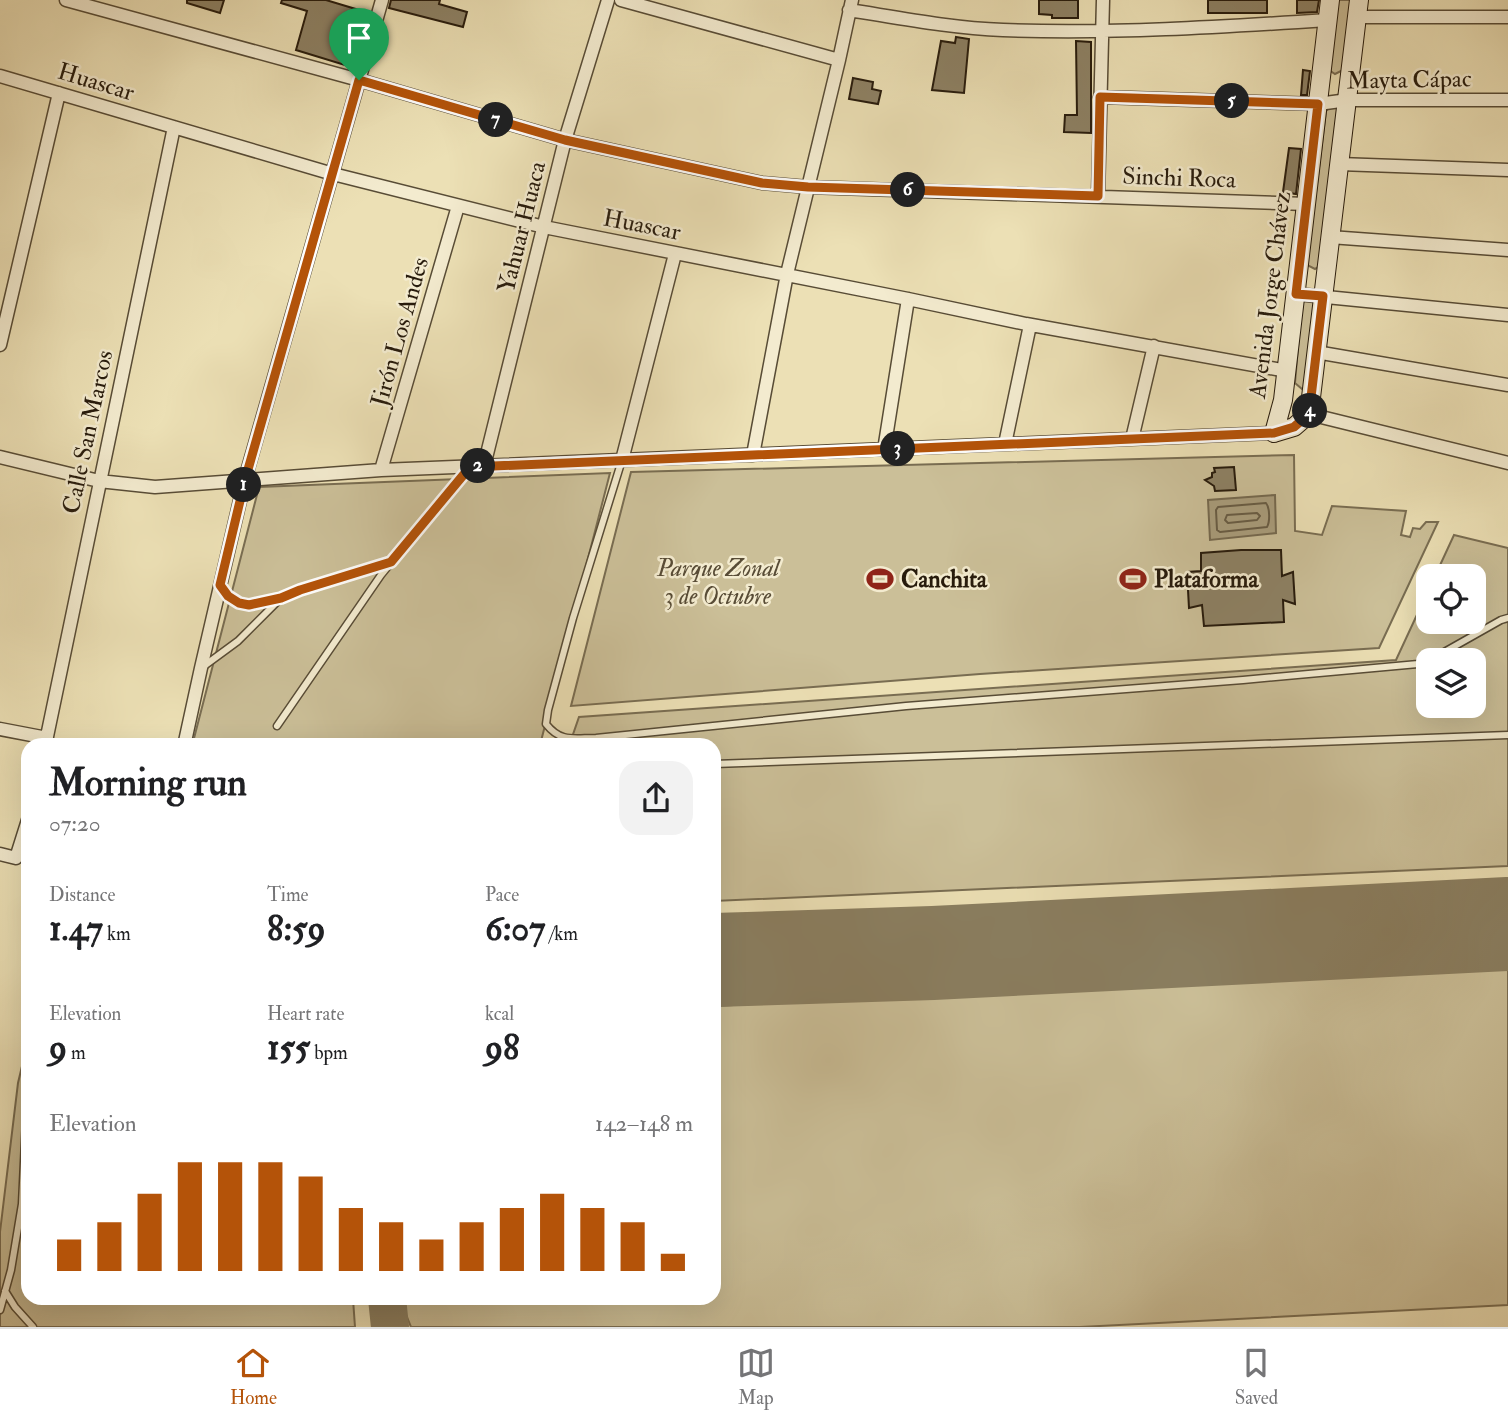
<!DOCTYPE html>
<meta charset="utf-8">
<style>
body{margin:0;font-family:"IM FELL Double Pica",serif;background:#f2f2f2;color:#202124;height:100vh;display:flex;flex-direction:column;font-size:26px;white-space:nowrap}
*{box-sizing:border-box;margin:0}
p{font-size:23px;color:#757577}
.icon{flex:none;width:38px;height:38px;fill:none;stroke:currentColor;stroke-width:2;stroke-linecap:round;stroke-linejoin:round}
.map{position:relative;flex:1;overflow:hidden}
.sheet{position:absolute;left:21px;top:738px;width:700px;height:567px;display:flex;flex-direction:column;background:#fff;border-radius:21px;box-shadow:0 7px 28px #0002}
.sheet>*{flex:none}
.tools{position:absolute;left:1416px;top:564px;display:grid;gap:14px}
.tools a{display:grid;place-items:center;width:70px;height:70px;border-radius:14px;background:#fff;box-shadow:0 7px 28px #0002;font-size:35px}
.pin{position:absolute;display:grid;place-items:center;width:60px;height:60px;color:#fff;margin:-72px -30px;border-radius:50% 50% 50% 0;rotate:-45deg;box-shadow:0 0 7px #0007}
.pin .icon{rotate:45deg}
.km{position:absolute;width:35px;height:35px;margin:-18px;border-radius:50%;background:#222;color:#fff;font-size:19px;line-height:35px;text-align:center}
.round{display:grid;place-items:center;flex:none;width:74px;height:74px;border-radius:21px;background:#f2f2f2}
.headline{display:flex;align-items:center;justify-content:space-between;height:119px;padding:0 28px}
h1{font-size:38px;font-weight:700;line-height:52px}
.stats{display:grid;grid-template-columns:repeat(3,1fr);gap:10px;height:119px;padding:7px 28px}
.stats div{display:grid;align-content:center}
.stats b{font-size:35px;font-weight:700}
.stats small{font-size:19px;font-weight:400}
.stats p{font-size:19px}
.chart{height:196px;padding:14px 28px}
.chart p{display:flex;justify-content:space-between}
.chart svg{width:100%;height:126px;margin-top:7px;stroke:#b45309;stroke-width:6}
.tab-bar{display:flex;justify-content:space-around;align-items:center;height:98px;border-top:2px solid #e0e0e0;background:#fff;font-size:19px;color:#757577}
.tab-bar a{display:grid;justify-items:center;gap:4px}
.tab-bar .selected{color:#b45309}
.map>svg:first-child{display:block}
</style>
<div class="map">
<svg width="1508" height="1327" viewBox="0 0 1508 1327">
<rect width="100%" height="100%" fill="#ece0b5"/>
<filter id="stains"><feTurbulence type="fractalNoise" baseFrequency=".00286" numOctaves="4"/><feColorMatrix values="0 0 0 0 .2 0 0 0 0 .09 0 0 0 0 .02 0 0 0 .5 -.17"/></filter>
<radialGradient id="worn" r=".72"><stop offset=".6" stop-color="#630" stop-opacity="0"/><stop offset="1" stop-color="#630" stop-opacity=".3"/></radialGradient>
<!-- green -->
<path fill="#cbbf98" stroke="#796d52" stroke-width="2" fill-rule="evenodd" d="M1338,0H1351L1343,70L1335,74L1329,70Z
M1331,106L1339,109L1322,264L1315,269L1307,265L1326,111Z
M1312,299L1318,304L1308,385L1302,389L1295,383L1302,300Z
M1294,455L1295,531L1322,535L1332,506L1406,511L1401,535L1410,537L1413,528L1420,529L1426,522H1438L1379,648L980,674L571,706L631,472Z
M610,473L540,745L192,746L259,487Z
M1454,535L1508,548V866L714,901V746H569L579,717L1396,660L1428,591V621H1474V576H1435ZM1428,660H1474V705H1428Z
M1508,968V1305L1080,1327H411L404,1310L402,1299L714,1298V1006Z
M28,1041V1298L353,1299L355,1327H0V1232L18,1083Z"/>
<!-- water -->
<path fill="#a99d7c" stroke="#75694f" stroke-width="2" d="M1275,495L1276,533L1210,540L1208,500Z"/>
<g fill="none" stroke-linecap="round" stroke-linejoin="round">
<!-- shore -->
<path stroke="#685c44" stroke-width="2" d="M1266,503C1270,508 1270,522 1267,527L1220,532L1217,530L1216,510L1218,507Z
M1257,513L1260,516L1257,520L1228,523L1225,520L1227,515Z"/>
<!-- taxiway -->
<path stroke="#8a7e60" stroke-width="38" d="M387,1298L390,1327"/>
<!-- runway -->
<path stroke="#8a7e60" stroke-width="94" d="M714,960L933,953L1508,924"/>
</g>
<!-- building -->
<path fill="#8d8164" stroke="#271b0c" stroke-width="2" d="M187,0H224L220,13L187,3Z
M282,0H326L369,13L355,62L348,66L296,50L307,11L281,3Z
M391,0H440L439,4L467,12L463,27L389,8Z
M1039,0H1078V18H1052V15L1039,14Z
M1208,0H1267V13H1208Z
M1297,0H1319L1317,12L1297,13Z
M956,37L969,39L964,93L932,90L941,41L955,43Z
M1076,41L1091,42V133L1064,132L1065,115H1077Z
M1303,70L1310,71L1307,95H1301Z
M853,78L873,82L872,89L881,91L878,104L849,99Z
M1289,148L1301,149L1296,194L1283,192Z
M1234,467L1236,490L1215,491L1214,486L1205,480L1212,477V473L1215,472L1214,468Z
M1241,550H1281L1282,576L1293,572L1295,604L1283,600L1284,622L1204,626L1202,605L1189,608L1187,572L1201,571V553Z"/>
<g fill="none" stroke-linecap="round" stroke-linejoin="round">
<!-- lane casing -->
<g stroke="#584c36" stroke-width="9">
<path id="lane" d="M622,460L573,618L548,710L546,724C561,743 574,738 596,738L906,706L1243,680L1418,664L1439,655L1501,620L1508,618
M221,587C228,596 235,604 247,604C265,605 284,595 300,590C329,579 360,572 389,563
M204,666L238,641L280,599
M277,726L381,575L468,468
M714,764L1508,735
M5,1291L15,1307L33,1327
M0,1310L11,1270L22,1204L28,1077"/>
</g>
<!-- street casing -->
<g stroke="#584c36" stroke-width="15">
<path id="street" d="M66,0L359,80L565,140L762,183L808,187L1306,204
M621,0L839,60
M849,10C900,18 951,28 1003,30C1111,34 1220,27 1328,20
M1357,17H1508
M0,76L333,174L544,227L908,299L1026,324L1287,371
M1100,97L1318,104L1348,100H1508
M1339,164L1508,170
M1098,196L1103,0
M1330,237L1508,250
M1296,294L1508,315
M0,345L59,93
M1316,352L1508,385
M1309,414L1508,463
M1132,439L1154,346
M1005,444L1030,325
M884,450L908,299
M753,455L787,274L839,60L852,0
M0,457L99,481L155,487L381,470L1274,433
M622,460L675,254
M484,466L565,140L608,0
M381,470L458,206
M0,729L47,738
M45,746L174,127
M184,746L201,668L245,479L382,0
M0,854L16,858L28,820"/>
</g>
<!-- secondary casing -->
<g stroke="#271b0c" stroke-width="20">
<path id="secondary" d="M1274,433L1294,427L1309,414L1359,0
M1274,433L1283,400L1330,0"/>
</g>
<!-- lane -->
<use href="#lane" stroke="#f3ebcf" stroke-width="6"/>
<!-- street -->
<use href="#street" stroke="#f3ebcf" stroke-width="12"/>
<!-- secondary -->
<use href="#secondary" stroke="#f3ebcf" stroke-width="18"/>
</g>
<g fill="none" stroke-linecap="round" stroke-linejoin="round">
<!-- route casing -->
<g stroke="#fff" stroke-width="14">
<path id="route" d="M359,80L565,140L762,183L808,187L1098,196L1100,97L1318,104L1296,294L1323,296L1309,414L1294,427L1274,433L470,467L391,562L300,590L281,598L249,605L239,603L228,596L220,585L245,480Z"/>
</g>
<!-- route -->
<use href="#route" stroke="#b45309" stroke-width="9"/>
</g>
<!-- icons -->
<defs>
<g id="stadium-bare" transform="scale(2.1)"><path d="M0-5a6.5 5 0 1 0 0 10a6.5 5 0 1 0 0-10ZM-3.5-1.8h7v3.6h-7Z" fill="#8f2418" stroke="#f3ebcf" stroke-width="2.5" paint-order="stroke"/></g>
</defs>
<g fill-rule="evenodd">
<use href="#stadium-bare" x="880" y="579"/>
<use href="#stadium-bare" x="1133" y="579"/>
</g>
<g text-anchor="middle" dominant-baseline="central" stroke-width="5" stroke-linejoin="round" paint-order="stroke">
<!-- street labels -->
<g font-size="24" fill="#271b0c" stroke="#f3ebcf">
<text transform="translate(1409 80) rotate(-1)">Mayta Cápac</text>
<text transform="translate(96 82) rotate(17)">Huascar</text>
<text transform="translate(1179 178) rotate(2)">Sinchi Roca</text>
<text transform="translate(642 225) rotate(11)">Huascar</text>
<text transform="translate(522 227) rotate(-76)">Yahuar Huaca</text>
<text transform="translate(1270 295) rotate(-83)">Avenida Jorge Chávez</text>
<text transform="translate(400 332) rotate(-74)">Jirón Los Andes</text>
<text transform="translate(88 432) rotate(-78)">Calle San Marcos</text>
</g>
<!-- park labels -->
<g font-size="24" font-style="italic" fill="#584c36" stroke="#f3ebcf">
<text x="718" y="568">Parque Zonal<tspan x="718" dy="28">3 de Octubre</tspan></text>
</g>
<!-- poi labels -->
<g font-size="24" font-weight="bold" fill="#271b0c" stroke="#f3ebcf" text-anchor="start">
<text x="901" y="579">Canchita</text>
<text x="1154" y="579">Plataforma</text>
</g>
</g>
<rect width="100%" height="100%" filter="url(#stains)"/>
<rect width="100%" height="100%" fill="url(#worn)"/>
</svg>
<div class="tools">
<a><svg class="icon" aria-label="locate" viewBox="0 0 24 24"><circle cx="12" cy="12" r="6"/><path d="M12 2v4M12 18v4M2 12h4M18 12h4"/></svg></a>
<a><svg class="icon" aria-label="layers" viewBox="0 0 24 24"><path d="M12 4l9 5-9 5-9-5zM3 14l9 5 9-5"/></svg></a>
</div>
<div class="pin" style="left:359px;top:80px;background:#1e9e55"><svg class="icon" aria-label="arrive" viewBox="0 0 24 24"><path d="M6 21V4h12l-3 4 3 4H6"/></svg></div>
<b class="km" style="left:244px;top:485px">1</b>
<b class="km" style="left:478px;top:466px">2</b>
<b class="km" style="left:898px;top:449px">3</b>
<b class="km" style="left:1310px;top:411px">4</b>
<b class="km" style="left:1232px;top:101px">5</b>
<b class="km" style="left:908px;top:190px">6</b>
<b class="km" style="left:496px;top:120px">7</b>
<section class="sheet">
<div class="headline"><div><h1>Morning run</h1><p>07:20</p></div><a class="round"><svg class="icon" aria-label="share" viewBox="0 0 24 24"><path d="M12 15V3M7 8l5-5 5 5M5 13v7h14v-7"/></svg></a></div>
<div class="stats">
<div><p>Distance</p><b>1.47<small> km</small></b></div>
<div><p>Time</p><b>8:59</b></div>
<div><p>Pace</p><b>6:07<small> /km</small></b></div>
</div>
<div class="stats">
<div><p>Elevation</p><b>9<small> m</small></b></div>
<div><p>Heart rate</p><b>155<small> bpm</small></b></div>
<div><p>kcal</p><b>98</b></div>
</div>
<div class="chart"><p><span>Elevation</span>142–148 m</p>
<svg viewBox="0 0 160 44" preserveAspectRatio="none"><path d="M5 44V33M15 44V27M25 44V17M35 44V6M45 44V6M55 44V6M65 44V11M75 44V22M85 44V27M95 44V33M105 44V27M115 44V22M125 44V17M135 44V22M145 44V27M155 44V38"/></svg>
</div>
</section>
</div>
<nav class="tab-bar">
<a class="selected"><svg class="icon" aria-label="home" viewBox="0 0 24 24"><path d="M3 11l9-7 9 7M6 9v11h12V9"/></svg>Home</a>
<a><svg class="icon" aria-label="map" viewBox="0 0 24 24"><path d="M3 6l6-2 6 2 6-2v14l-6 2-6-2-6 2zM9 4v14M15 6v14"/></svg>Map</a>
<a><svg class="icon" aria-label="saved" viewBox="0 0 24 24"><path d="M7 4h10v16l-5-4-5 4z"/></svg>Saved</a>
</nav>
